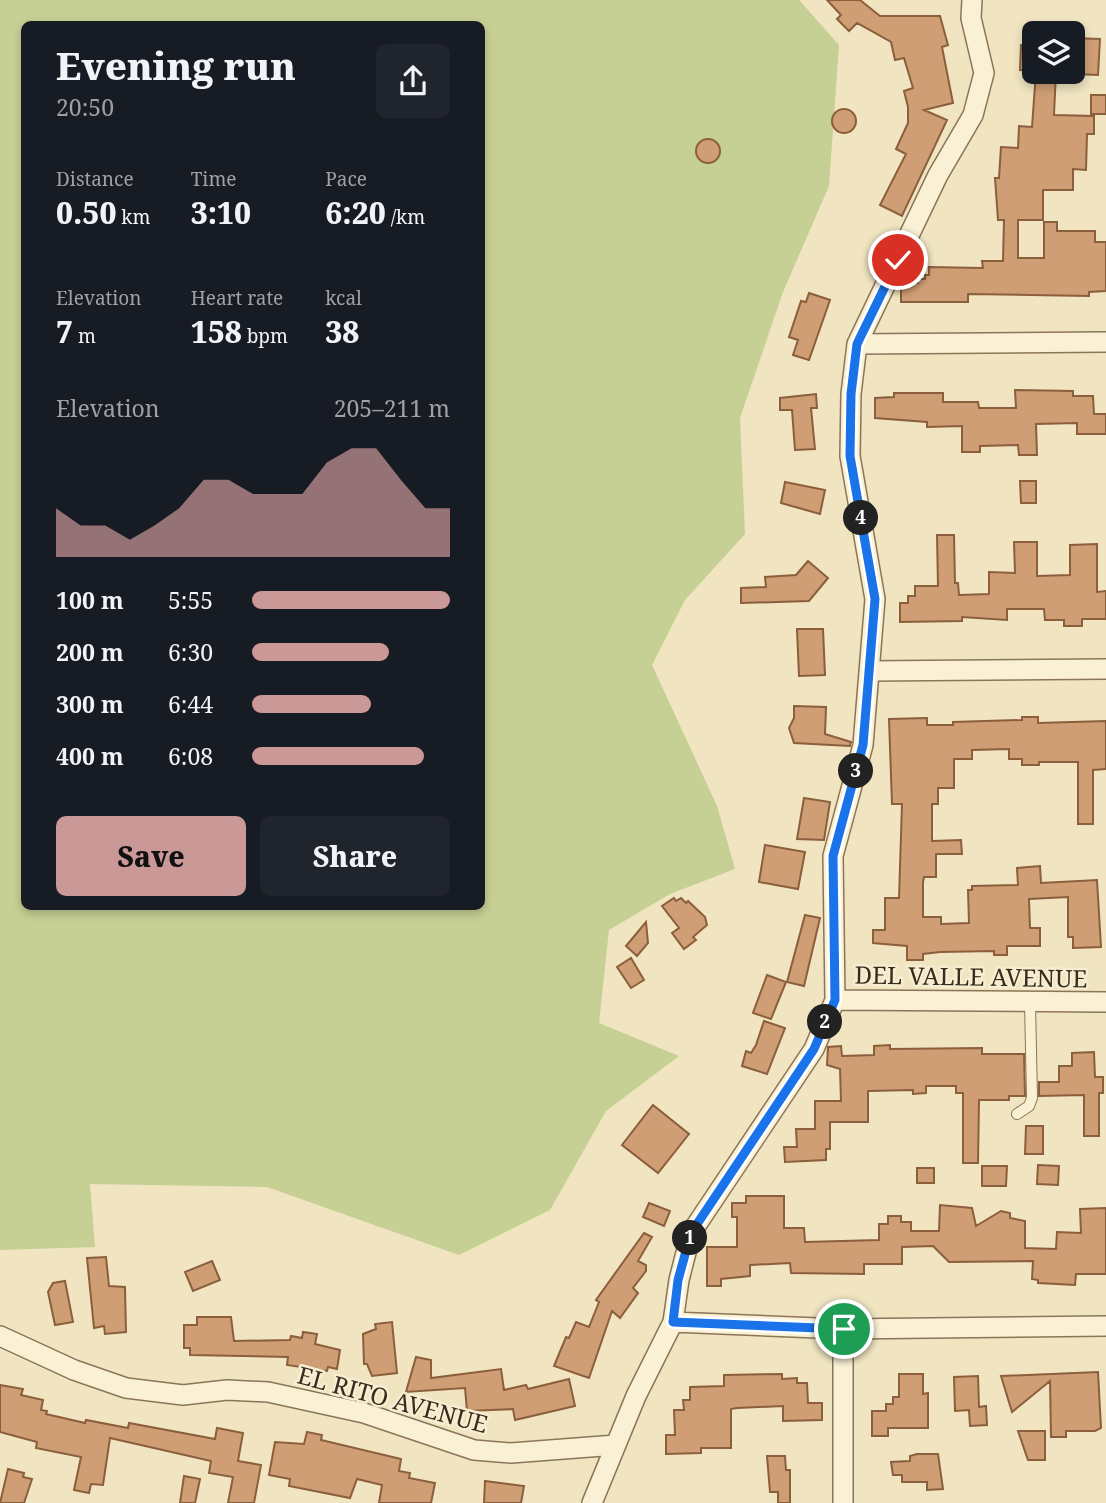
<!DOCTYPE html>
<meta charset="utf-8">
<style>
body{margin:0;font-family:"Noto Serif",serif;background:#20242c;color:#f1f3f6;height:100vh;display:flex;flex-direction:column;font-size:26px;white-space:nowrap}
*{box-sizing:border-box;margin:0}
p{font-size:23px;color:#9ea1a6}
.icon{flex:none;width:38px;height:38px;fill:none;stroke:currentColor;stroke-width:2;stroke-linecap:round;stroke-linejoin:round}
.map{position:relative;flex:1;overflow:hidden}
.details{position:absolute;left:21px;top:21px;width:464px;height:889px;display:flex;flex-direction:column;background:#171b24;border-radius:10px;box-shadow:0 4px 10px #0003}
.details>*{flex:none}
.buttons{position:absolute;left:1022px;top:21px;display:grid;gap:14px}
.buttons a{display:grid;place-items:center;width:63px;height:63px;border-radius:10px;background:#171b24;box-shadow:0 4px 10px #0003;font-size:35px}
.pin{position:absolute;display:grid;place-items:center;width:60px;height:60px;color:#fff;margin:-30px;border:4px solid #fff;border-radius:50%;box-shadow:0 2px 7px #0007}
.km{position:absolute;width:35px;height:35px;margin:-18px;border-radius:50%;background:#222;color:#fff;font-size:19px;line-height:35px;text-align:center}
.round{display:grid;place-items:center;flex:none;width:74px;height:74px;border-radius:10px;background:#20242c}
.headline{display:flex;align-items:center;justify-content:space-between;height:119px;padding:0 35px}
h1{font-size:38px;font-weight:800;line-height:52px}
.metrics{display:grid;grid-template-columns:repeat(3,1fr);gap:10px;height:119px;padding:7px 35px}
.metrics div{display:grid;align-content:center}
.metrics b{font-size:30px;font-weight:800}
.metrics small{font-size:19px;font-weight:400}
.metrics p{font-size:19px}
.chart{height:196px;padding:14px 35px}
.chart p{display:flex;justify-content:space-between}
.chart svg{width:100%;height:126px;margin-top:7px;fill:#cb9898;opacity:.7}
.button{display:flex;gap:14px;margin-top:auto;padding:14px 35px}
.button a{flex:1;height:80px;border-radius:10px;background:#cb9898;color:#111;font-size:28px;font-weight:800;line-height:80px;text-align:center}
.button a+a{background:#20242c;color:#f1f3f6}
ul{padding:0 35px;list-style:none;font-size:23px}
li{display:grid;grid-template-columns:112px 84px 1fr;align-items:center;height:52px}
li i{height:18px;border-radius:9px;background:#cb9898}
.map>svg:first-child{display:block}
</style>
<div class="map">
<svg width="1106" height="1503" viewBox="0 0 1106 1503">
<rect width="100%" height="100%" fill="#f0e4c1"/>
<!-- green -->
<path fill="#c6cf94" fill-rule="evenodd" d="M0,0H799L839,45L829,186L783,292L740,418L745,534L685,600L652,665L717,806L735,869L670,894L609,930L599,1023L679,1056L606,1111L550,1210L459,1255L267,1187L90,1184L95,1247L0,1250ZM24,24H481V906H24Z"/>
<!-- building -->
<path fill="#d09e75" stroke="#8b5e3c" stroke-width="2" d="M827,0H860L880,16H940L948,45L942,47L953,103L924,110L947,120L902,216L880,205L906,154L896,149L908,123V107L904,91L913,88L904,58L895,60L891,42L857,23L849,31L837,19L841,15Z
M1073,38L1100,39L1098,75L1073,74Z
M1021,45L1034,46V71L1020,70Z
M1036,72H1056L1054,115L1094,116V134H1087L1086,170L1073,169V190H1043V220H1018V258H1044V222H1057V231H1095V242H1106V291L1089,292V296L968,294V302H901V283H918V279H925V275H929V267L983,268L982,261H1003L1004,220H998L995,178H999L1001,147L1018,148L1019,126L1032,127Z
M1091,95H1106V114H1091Z
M832 121a12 12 0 1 1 24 0a12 12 0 1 1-24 0Z
M696 151a12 12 0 1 1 24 0a12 12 0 1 1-24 0Z
M809,293L830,300L809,360L793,355L798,340L789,337L801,301L806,302Z
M1015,390L1073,391V396H1093L1094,414H1106V434H1077V423L1036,424L1037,455H1019L1018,445L980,446V452H962V426L927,427V422L875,418V398L894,397V393H943V402H978L979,408H1016Z
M816,394L817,408H811L815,449L795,450L792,410H780V398Z
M1020,481H1036V503H1021Z
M785,482L825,490L820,514L781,503Z
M937,535H954L955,583H958L959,595L989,594V572L1015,573L1014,542H1037V576L1070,575V545L1097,544V592L1106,591V619H1082V626H1064V620H1045L1044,609H1007V620L962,617V621L900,622V603H908V596H915V586H938Z
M808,561L828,578L809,601L741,603V588L766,587L765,577L796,575Z
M797,629H823L825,675L799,676Z
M794,706L826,707L825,734L851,742L850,746L794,743L789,728L794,718Z
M1022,717H1038V723L1106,721V769L1093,770V824H1078V762H1039V765H1022V759H1009V749L972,750V759H954V788H938V804H932V841L961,840L962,854H936V877H924L923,882V917H941V924L969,923L968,890H972V886L1018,885L1017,868L1040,866L1041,883L1097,880L1101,947L1073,948V937H1068V897L1029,899L1030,928H1040V946H1007V955H994V951L940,952L923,954V960H907V946L873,943V930H885V898H899L902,804H892L889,719L927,718V725H953V722L1022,720Z
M804,798L830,802L824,840L797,839Z
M765,845L805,852L798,889L759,882Z
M674,898L676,901L681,898L686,903L688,901L705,917L707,925L693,937L696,940L684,949L672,933L679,928L662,906Z
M805,915L820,918L804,986L787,982Z
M646,922L648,943L637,956L626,946Z
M631,958L644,980L631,988L617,967Z
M767,975L786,982L771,1019L753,1013Z
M764,1021L785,1028L767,1074L742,1066L746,1051L751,1053L756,1045Z
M890,1045V1049L982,1048V1054H1024L1025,1096H1009V1100H979L978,1163H963V1093H956V1086H926V1093L913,1094V1090L868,1091V1122H830V1149H826V1160L785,1162L784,1147H797L796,1129H815V1101H841L840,1069L827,1065L828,1047L841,1046L842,1056L874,1055V1046Z
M1094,1052L1095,1077H1103V1093H1099V1136H1084V1095L1039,1096V1082H1059V1066H1072V1053Z
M653,1105L689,1134L658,1173L622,1145Z
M1026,1126H1043V1154H1025Z
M1038,1165L1059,1166L1058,1185L1037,1184Z
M982,1166H1007L1006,1186H982Z
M917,1168H934V1183H917Z
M746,1196H784V1228H804L805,1242L879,1240V1224H888V1216H901V1222H911V1231H939L940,1205L972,1208L976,1226L1001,1211L1010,1213V1218L1025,1221V1248L1056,1249L1057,1232L1081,1233L1080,1209L1106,1208V1274H1076L1075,1285L1038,1283V1280L1032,1279L1033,1261L949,1262L933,1246L902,1247V1264H864V1274L791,1273L790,1263L750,1265V1276L721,1279V1286H707V1247H737V1217H732V1203H746Z
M649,1203L670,1211L664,1226L643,1217Z
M644,1233L652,1237L638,1261L646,1265V1271L633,1288L638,1293L620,1318L612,1311L589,1378L554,1366L566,1337L569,1338L576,1322L589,1327L599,1302L596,1300Z
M106,1257L109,1286L125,1287L126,1332L105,1334L104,1326L94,1328L87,1258Z
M212,1261L220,1280L193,1291L185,1272Z
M65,1281L73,1322L55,1325L48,1292L53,1283Z
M197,1317H231L234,1341L290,1340L291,1336L302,1338L303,1332L317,1334L315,1344L340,1350L337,1369L328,1367L327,1371L287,1365L288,1357L190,1355V1348H184V1325H197Z
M392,1322L397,1373L372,1376L367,1364H364L363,1334L376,1329L375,1324Z
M416,1357L431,1360V1378L501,1369L504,1390L526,1385L528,1389L569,1379L575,1406L515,1420L513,1409L467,1411L465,1388L406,1392Z
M1098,1372L1101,1428L1095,1431H1066V1437H1051L1050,1381L1012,1412L1001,1376Z
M782,1374V1379L797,1378V1383H807L808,1403H822V1420L783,1421V1406L737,1408L731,1409V1448H701V1453L666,1454V1435H675L674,1410H684L683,1400H690V1387L724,1386V1375Z
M899,1374H923V1394L928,1393V1428H888V1436H872V1411H886V1404H893V1397H899Z
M978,1376L979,1407L986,1406L987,1425L970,1426L969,1410L955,1411L954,1377Z
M0,1385L23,1389L21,1395L43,1400L41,1410L47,1411L46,1414L85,1423L86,1420L128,1428L129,1423L215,1439L217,1428L243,1433L238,1461L261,1465L254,1503H228L233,1477L209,1473L211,1461L110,1438L103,1485L91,1484L89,1493L74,1490L81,1457L36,1448L37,1442L0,1432Z
M1018,1431H1045V1460H1028Z
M307,1432L322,1435L321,1440L401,1459L399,1471L410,1473L409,1478L435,1483L431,1503H379L382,1485L357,1479L350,1498L289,1486L290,1479L269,1475L275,1442L304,1444Z
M917,1454H938L943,1489L927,1490V1482H902V1475H893L891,1462L910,1461V1456Z
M767,1456H785L786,1470H790V1503H778V1492H770Z
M8,1469L24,1473L23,1477L32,1479L24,1503H0Z
M184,1476L200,1479L195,1503H180Z
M485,1481L524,1486L521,1503H484Z"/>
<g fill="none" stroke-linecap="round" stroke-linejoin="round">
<!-- service casing -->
<g stroke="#8b7558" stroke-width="12">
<path id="service" d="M1017,1114L1029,1106L1032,1098L1030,1002"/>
</g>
<!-- minor casing -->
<g stroke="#8b7558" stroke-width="22">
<path id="minor" d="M857,344L1106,342
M869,671L1106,669
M835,1000L1106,1002
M673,1322L843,1329L1106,1326
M0,1336L74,1370L126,1388L183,1395L227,1390L268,1392L364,1413L474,1450L511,1453L616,1445
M592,1503L636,1396L673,1322L679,1280L691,1233L814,1049L835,1000L833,856L863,745L875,599L850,456L851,394L857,344L938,175L973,115L984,73L971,18L972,0
M843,1503V1329"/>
</g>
<!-- service -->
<use href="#service" stroke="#faf1d5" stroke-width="10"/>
<!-- minor -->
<use href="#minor" stroke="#faf1d5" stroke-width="19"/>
</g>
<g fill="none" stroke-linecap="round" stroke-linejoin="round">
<!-- route casing -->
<g stroke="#fff" stroke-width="14">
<path id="route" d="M844,1329L673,1322L678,1280L691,1233L814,1049L835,1000L833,856L863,745L875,599L850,456L851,394L857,344L898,260"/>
</g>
<!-- route -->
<use href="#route" stroke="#1a73e8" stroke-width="9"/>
</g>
<g text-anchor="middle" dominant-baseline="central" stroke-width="5" stroke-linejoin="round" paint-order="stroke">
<!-- street labels -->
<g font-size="24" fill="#3a2c1d" stroke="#f7edd1">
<text transform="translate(971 976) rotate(1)">DEL VALLE AVENUE</text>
<text transform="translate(393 1399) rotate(15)">EL RITO AVENUE</text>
</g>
</g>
</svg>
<div class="buttons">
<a><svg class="icon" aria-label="layers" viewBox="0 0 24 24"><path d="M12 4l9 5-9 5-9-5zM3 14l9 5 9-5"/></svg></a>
</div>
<div class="pin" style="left:844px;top:1329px;background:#1e9e55"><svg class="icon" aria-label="arrive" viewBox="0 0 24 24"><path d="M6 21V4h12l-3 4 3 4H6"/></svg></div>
<div class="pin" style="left:898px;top:260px;background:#d93025"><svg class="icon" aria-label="check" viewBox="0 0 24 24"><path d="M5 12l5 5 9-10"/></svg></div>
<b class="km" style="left:690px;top:1238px">1</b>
<b class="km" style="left:825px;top:1022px">2</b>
<b class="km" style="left:856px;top:771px">3</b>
<b class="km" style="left:861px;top:518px">4</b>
<section class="details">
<div class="headline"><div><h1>Evening run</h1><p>20:50</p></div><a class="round"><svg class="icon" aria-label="share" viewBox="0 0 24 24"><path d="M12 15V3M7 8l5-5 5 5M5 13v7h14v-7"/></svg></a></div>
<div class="metrics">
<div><p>Distance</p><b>0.50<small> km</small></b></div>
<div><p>Time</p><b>3:10</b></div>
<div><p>Pace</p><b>6:20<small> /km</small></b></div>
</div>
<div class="metrics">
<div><p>Elevation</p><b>7<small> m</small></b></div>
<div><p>Heart rate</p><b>158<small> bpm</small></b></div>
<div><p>kcal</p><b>38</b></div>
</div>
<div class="chart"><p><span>Elevation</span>205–211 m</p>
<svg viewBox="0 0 160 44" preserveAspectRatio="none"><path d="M0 44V27L10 33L20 33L30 38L40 33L50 27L60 17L70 17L80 22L90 22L100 22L110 11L120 6L130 6L140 17L150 27L160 27V44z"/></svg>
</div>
<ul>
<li><b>100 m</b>5:55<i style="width:100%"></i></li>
<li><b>200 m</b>6:30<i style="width:69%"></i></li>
<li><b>300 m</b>6:44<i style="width:60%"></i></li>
<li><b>400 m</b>6:08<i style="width:87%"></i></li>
</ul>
<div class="button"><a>Save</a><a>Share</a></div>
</section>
</div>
